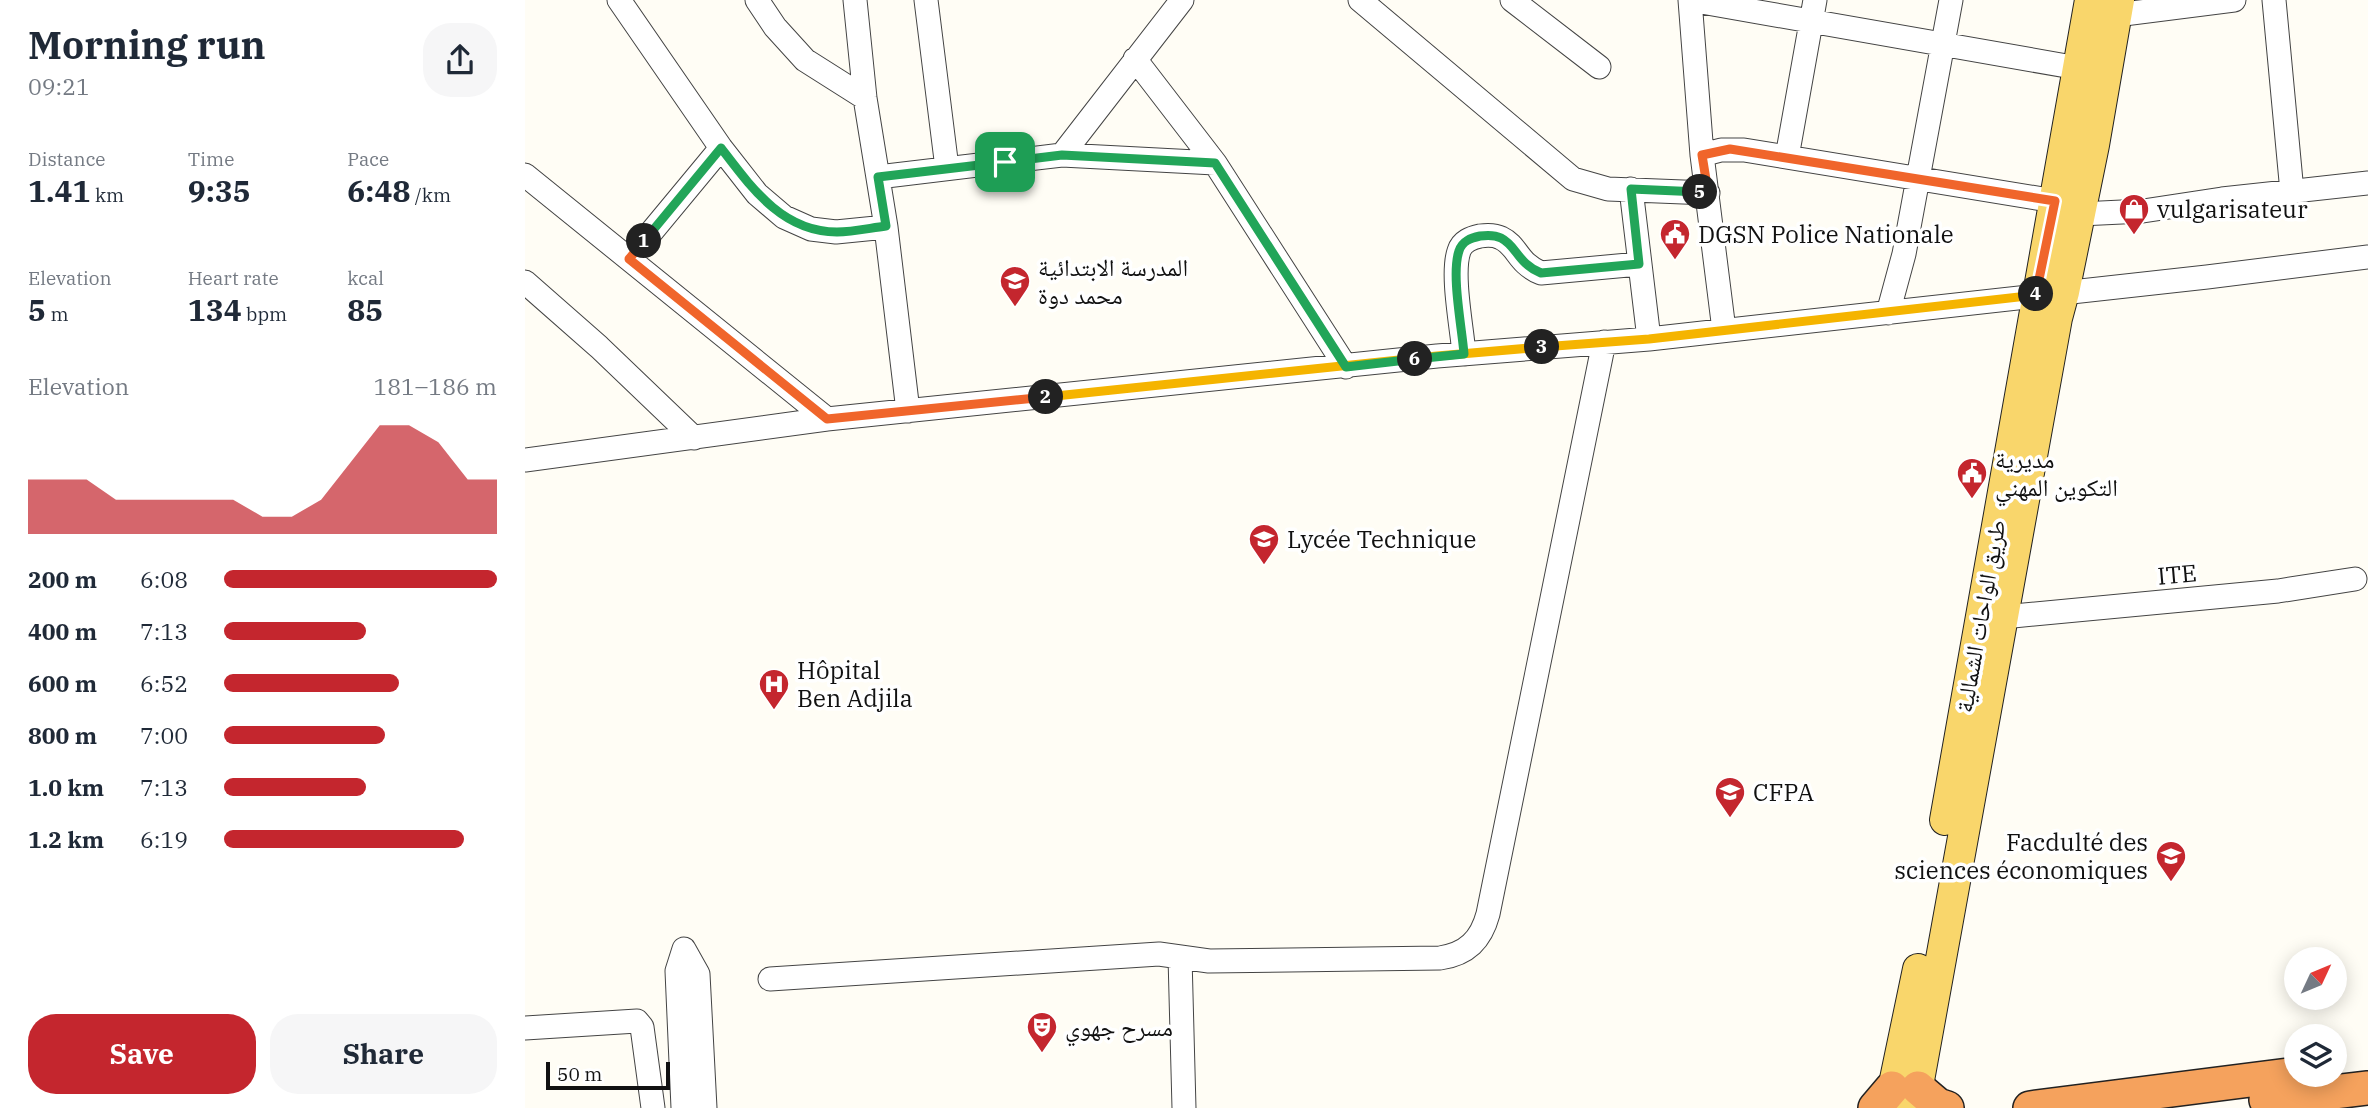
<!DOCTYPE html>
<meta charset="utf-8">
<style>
body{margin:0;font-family:"IBM Plex Serif","Noto Naskh Arabic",serif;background:#f6f6f7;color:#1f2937;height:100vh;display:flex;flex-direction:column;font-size:26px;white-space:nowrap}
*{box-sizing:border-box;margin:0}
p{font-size:23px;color:#747a83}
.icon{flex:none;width:38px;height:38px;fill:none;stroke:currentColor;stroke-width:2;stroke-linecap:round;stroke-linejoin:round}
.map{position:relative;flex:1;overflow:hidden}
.drawer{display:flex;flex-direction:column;background:#fff;width:525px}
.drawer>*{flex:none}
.needle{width:46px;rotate:46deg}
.buttons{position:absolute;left:1759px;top:947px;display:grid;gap:14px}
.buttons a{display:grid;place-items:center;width:63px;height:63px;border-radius:50%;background:#fff;box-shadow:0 4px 18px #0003;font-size:35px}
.scale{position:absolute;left:21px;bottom:18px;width:124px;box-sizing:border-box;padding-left:7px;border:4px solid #111;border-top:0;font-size:19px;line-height:24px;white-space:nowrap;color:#111;-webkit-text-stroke:5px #fff;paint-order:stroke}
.pin{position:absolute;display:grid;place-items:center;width:60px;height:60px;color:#fff;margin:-30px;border-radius:14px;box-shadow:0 4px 10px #0006}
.km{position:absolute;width:35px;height:35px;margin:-18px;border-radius:50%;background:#222;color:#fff;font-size:19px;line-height:35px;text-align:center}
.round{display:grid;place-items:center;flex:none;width:74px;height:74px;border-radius:28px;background:#f6f6f7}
.headline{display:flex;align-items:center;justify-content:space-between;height:119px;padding:0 28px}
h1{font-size:38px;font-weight:700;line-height:52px}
.metrics{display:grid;grid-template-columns:repeat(3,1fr);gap:10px;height:119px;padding:7px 28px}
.metrics div{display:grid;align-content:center}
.metrics b{font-size:30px;font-weight:700}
.metrics small{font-size:19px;font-weight:400}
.metrics p{font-size:19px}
.chart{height:196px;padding:14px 28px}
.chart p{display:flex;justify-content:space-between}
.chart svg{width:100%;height:126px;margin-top:7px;fill:#c4262e;opacity:.7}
.primary-button{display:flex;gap:14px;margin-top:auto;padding:14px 28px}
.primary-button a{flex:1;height:80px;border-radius:28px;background:#c4262e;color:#fff;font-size:28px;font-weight:700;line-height:80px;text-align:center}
.primary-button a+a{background:#f6f6f7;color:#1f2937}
ul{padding:0 28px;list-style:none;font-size:23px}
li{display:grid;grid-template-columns:112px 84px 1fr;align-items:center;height:52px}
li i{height:18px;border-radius:9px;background:#c4262e}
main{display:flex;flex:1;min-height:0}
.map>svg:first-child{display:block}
</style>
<main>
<section class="drawer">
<div class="headline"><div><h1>Morning run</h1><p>09:21</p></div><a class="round"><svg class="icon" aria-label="share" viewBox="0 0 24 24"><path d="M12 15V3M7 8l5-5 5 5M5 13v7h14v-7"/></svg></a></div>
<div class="metrics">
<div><p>Distance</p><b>1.41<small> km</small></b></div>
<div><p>Time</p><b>9:35</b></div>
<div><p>Pace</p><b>6:48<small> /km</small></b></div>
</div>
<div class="metrics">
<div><p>Elevation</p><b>5<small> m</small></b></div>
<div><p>Heart rate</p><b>134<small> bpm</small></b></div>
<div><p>kcal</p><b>85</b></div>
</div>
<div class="chart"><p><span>Elevation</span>181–186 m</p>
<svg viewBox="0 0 160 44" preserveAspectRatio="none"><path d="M0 44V25L10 25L20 25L30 32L40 32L50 32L60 32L70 32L80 38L90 38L100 32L110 19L120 6L130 6L140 12L150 25L160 25V44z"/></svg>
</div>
<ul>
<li><b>200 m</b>6:08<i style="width:100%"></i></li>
<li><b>400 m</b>7:13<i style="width:52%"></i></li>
<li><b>600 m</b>6:52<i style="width:64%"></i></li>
<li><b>800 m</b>7:00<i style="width:59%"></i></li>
<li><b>1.0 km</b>7:13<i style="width:52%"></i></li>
<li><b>1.2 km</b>6:19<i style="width:88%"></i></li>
</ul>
<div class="primary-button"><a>Save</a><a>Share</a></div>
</section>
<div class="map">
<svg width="1843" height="1108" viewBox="0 0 1843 1108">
<rect width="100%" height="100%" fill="#fffdf5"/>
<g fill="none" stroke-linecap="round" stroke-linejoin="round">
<!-- minor casing -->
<g stroke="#444" stroke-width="25">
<path id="minor" d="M94,0L196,148L232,194L259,217L286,229L311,232L361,227
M232,0L250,27L280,60L340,98
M330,0L340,98L361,227L383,411
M401,0L422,168
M835,0L1048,179L1083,189L1183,193
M987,0L1074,67
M1749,0L1767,192
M1591,15L1709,0
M610,59L690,163L821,367
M537,155L690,163
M1177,155L1196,150H1219L1530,201
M1262,157L1290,0
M0,175L302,419
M353,177L537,155L657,0
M1106,189L1124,339
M1555,214L1618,211L1697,199L1843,183
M104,259L196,148
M0,282L74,347L169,438
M1363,313L1379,254L1426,0
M1199,330L1177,155L1165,0L1553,68
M939,354C937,328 926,274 934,251C937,241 946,238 955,236C962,235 970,235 976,238C993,246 992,263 1016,273L1114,264
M0,460L302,419L912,356L1124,339L1682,277L1843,257
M1478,617L1753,591L1830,579
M655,957L659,1108
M245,979L634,954L684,961L915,958C942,954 956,940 963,914L1079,342
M0,1028L112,1021L117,1027L128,1108
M158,1108L152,971L159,949L173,974L180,1108"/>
</g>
<!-- major casing -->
<g stroke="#222" stroke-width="32">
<path id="major" d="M1420,820C1467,546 1516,273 1565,0
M1364,1108L1393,969
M1389,1108L1532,318L1539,292L1569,145L1594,0"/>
</g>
<!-- highway casing -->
<g stroke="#222" stroke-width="36">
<path id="highway" d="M1393,1088L1413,1105L1422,1108
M1741,1100L1843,1088
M1350,1108L1367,1088
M1505,1108L1772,1074"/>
</g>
<!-- minor -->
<use href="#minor" stroke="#fff" stroke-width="23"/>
<!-- major -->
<use href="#major" stroke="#f9d66b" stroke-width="30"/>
<!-- highway -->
<use href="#highway" stroke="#f5a25d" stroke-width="33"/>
</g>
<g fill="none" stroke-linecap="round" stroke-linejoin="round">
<!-- split-1 casing -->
<g stroke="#fff" stroke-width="14">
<path id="split-1" d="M119,241L196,148C226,187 257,232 312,232C328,232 345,228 361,226L353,177L480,162"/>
</g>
<!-- split-2 casing -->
<g stroke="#fff" stroke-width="14">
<path id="split-2" d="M119,241L104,259L302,419L521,397"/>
</g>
<!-- split-3 casing -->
<g stroke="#fff" stroke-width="14">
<path id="split-3" d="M521,397L912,356L1017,347"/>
</g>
<!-- split-4 casing -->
<g stroke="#fff" stroke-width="14">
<path id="split-4" d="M1017,347L1124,339L1511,295V294"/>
</g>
<!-- split-5 casing -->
<g stroke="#fff" stroke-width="14">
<path id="split-5" d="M1175,192H1183L1177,155L1205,149L1530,201L1511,294"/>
</g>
<!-- split-6 casing -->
<g stroke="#fff" stroke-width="14">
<path id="split-6" d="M890,359L939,354C937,328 926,274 934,251C937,241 946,238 955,236C962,235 970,235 976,238C992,246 992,263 1016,273L1114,264L1106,189L1175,192"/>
</g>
<!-- split-7 casing -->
<g stroke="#fff" stroke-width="14">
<path id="split-7" d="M480,162L537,155L690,163L821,367L890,359"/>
</g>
<!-- split-1 -->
<use href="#split-1" stroke="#22a559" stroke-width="9"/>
<!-- split-2 -->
<use href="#split-2" stroke="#f0652b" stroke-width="9"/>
<!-- split-3 -->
<use href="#split-3" stroke="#f5b400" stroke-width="9"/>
<!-- split-4 -->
<use href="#split-4" stroke="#f5b400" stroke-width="9"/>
<!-- split-5 -->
<use href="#split-5" stroke="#f0652b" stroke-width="9"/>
<!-- split-6 -->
<use href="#split-6" stroke="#22a559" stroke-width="9"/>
<!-- split-7 -->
<use href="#split-7" stroke="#22a559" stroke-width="9"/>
</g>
<!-- icons -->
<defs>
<g id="shop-pin" transform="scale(1.575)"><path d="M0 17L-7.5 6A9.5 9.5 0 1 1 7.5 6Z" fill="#c4262e" stroke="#fff"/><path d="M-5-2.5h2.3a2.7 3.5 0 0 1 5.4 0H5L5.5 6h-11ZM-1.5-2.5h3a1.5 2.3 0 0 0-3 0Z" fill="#fff"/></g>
<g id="civic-pin" transform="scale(1.575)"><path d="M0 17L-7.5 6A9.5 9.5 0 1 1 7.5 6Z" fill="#c4262e" stroke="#fff"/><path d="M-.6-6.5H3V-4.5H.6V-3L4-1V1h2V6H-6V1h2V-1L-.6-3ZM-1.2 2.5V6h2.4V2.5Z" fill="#fff"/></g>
<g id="school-pin" transform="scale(1.575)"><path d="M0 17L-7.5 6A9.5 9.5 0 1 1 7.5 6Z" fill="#c4262e" stroke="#fff"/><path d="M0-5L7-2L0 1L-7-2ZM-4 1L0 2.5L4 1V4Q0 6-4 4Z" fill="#fff"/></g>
<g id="hospital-pin" transform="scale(1.575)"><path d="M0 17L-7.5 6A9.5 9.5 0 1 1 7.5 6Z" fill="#c4262e" stroke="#fff"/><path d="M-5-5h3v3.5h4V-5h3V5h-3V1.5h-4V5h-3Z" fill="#fff"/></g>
<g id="university-pin" transform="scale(1.575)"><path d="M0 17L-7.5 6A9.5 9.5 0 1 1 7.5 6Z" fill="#c4262e" stroke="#fff"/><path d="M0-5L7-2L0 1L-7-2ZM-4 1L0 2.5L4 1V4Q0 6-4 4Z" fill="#fff"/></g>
<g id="theatre-pin" transform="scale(1.575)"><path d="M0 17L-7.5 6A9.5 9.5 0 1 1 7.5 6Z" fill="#c4262e" stroke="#fff"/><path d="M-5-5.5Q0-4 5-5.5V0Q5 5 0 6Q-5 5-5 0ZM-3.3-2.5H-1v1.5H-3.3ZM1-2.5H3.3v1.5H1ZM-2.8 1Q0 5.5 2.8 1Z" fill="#fff"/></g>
</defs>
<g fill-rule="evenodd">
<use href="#shop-pin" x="1609" y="209"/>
<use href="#civic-pin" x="1150" y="234"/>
<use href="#school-pin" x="490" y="281"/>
<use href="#civic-pin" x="1447" y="473"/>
<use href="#school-pin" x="739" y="539"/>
<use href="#hospital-pin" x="249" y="684"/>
<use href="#university-pin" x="1205" y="792"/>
<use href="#university-pin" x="1646" y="856"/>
<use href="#theatre-pin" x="517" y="1027"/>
</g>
<g text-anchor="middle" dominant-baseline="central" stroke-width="7" stroke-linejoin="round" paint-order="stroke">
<!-- poi labels -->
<g font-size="24" fill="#111" stroke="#fff" text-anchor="start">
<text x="1632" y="209">vulgarisateur</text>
<text x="1173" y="234">DGSN Police Nationale</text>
<text x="513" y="267">المدرسة الابتدائية<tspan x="513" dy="28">محمد دوة</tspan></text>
<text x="1470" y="459">مديرية<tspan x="1470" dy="28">التكوين المهني</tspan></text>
<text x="762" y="539">Lycée Technique</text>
<text x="272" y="670">Hôpital<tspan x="272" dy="28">Ben Adjila</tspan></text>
<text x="1228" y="792">CFPA</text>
<text x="1623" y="842" text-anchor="end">Facdulté des<tspan x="1623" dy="28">sciences économiques</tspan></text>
<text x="540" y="1027">مسرح جهوي</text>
</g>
<!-- street labels -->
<g font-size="24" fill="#111" stroke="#fff">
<text transform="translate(1652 574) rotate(-5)">ITE</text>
<text transform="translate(1455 616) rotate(-80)">طريق الواحات الشمالية</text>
</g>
</g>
</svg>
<div class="buttons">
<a><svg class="needle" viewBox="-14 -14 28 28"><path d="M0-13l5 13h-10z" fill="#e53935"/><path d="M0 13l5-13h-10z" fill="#747a83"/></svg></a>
<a><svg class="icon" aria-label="layers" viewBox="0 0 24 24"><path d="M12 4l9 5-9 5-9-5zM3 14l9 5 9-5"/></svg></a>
</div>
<div class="scale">50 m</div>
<div class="pin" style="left:480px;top:162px;background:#1e9e55"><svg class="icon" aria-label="arrive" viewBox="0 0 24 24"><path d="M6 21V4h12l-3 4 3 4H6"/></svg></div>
<b class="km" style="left:119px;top:241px">1</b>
<b class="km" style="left:521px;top:397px">2</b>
<b class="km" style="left:1017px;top:347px">3</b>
<b class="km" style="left:1511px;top:294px">4</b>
<b class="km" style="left:1175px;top:192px">5</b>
<b class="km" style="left:890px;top:359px">6</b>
</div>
</main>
